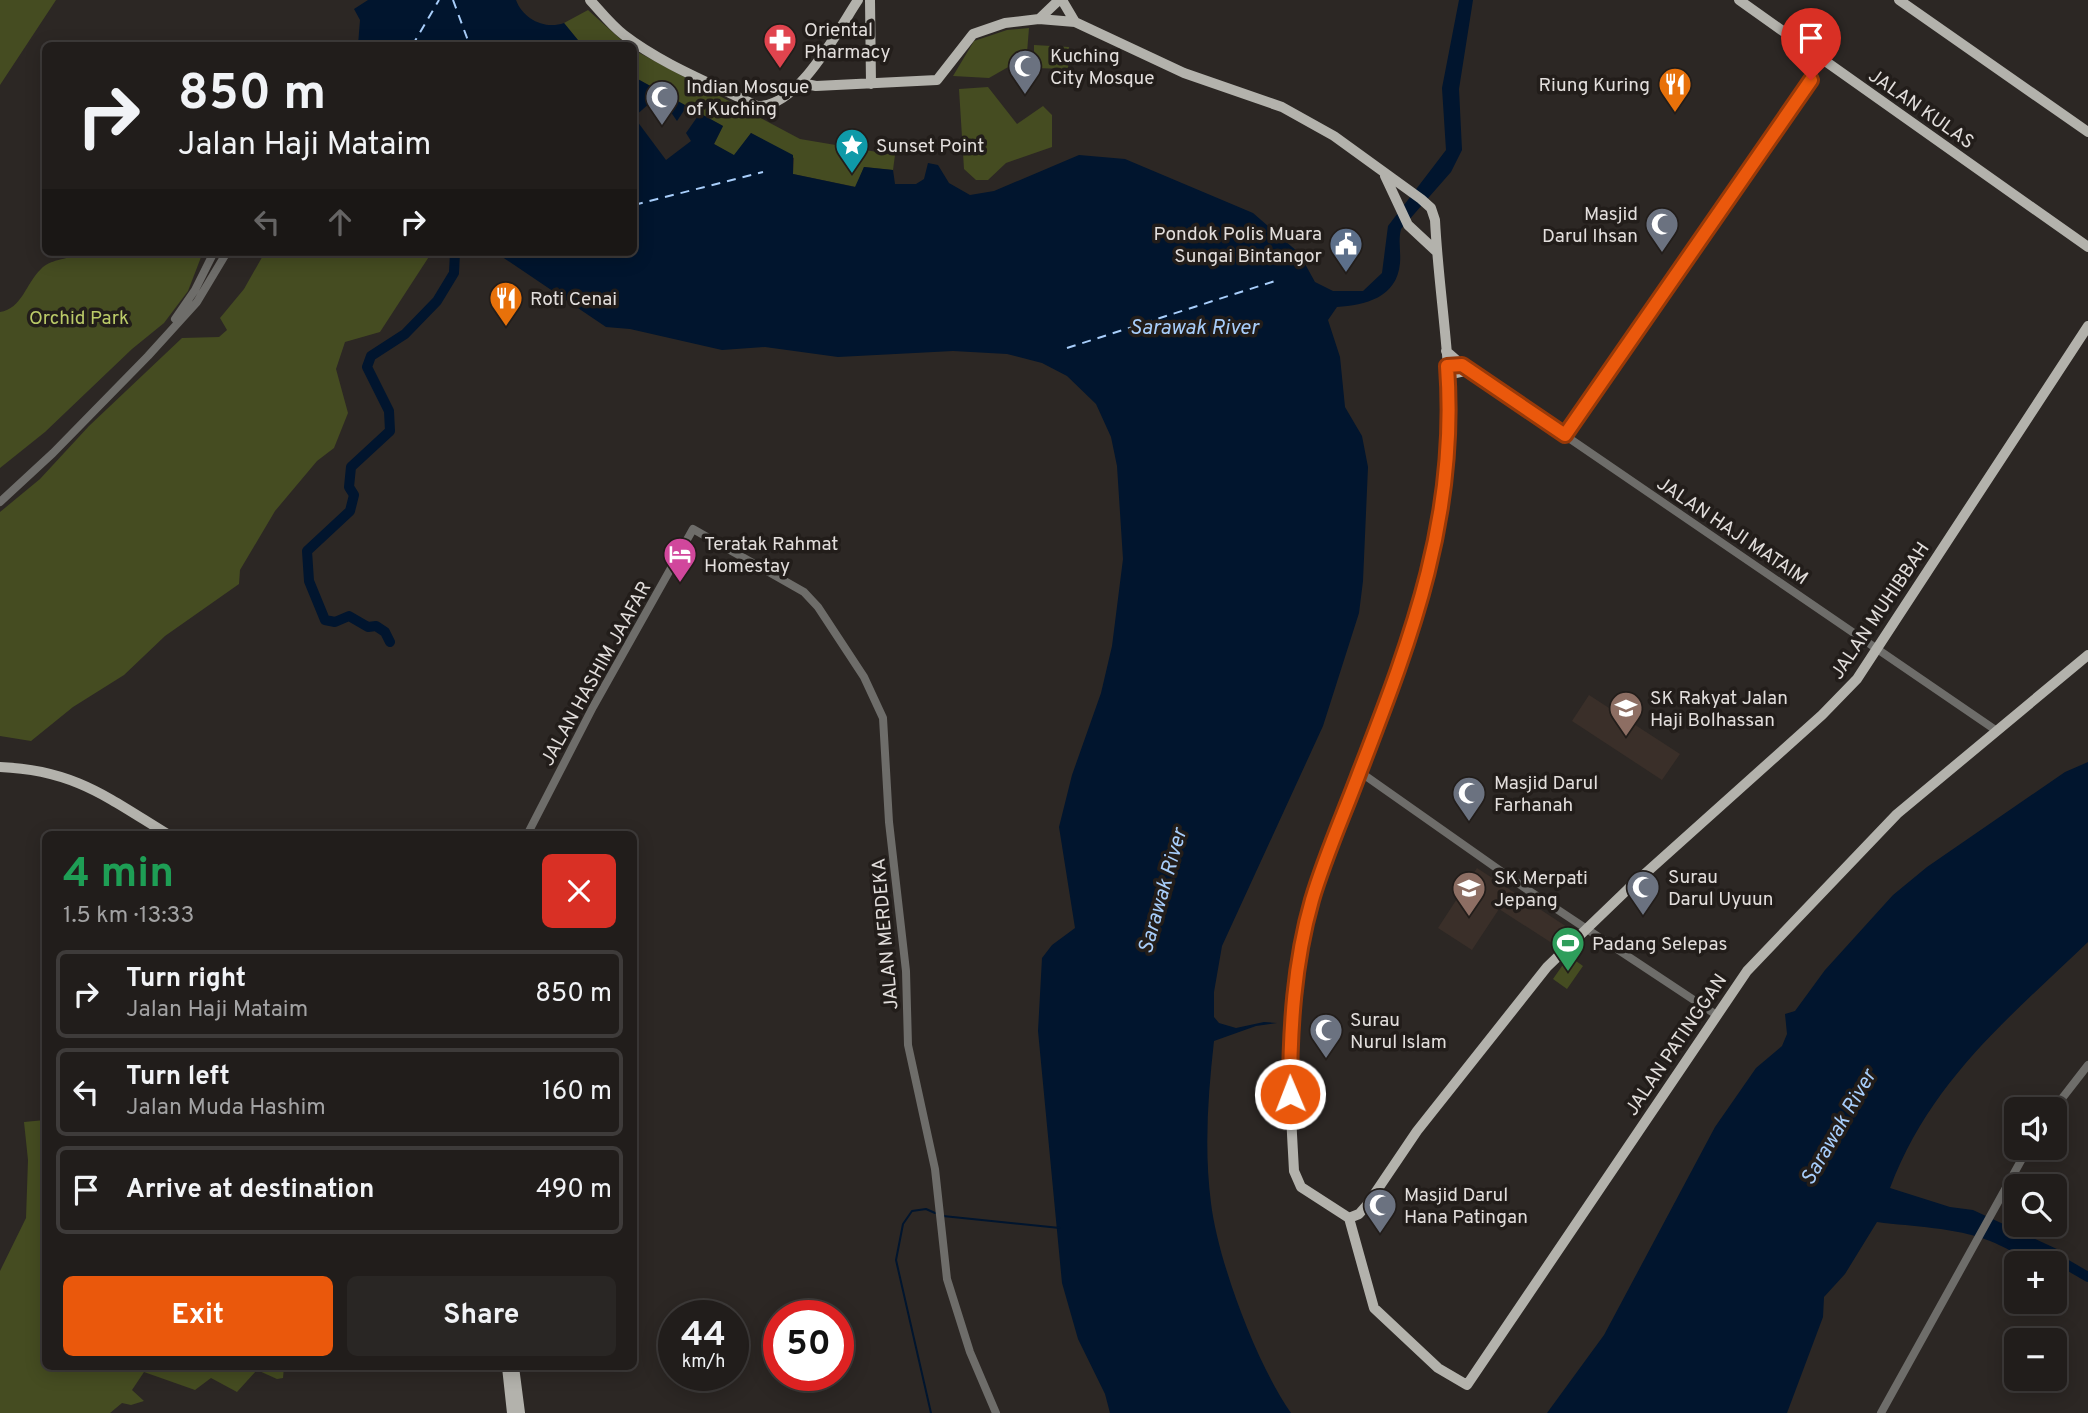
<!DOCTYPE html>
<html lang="en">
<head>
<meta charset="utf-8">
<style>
	body { margin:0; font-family:Overpass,sans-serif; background:#292624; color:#f1f3f6; height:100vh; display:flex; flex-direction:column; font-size:26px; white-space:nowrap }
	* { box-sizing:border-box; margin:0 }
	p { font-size:23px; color:#a2a2a3 }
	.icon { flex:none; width:38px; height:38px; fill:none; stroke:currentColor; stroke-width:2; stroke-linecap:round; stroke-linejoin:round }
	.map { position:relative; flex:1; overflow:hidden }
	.details { position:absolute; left:42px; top:831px; width:595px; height:539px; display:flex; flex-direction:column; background:#211d1b; border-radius:10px; box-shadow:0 4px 18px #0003,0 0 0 2px #3e3b3a }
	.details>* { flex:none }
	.top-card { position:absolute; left:42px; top:42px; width:595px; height:214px; border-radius:10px; box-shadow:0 4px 18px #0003,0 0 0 2px #3e3b3a; background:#211d1b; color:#f1f3f6; overflow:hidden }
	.buttons { position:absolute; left:2004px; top:1097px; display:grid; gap:14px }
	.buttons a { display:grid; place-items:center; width:63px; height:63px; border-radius:10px; background:#211d1b; box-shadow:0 4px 18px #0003,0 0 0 2px #3e3b3a; font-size:35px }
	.speed { position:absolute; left:658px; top:1300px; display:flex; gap:14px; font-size:35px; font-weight:700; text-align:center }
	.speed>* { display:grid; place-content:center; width:91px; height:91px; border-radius:50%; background:#211d1b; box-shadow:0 4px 18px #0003,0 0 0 2px #3e3b3a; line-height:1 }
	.speed small { font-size:18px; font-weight:400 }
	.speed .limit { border:10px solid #d22; background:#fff; color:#111 }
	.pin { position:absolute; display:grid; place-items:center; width:60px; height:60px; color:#fff; margin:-72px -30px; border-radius:50% 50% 50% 0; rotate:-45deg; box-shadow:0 0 7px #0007 }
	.pin .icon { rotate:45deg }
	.me { position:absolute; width:77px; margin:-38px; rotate:359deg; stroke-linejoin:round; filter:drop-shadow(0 0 5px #0008) }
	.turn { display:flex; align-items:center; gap:24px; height:147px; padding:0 21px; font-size:32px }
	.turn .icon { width:91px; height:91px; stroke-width:2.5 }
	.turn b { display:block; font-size:49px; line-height:60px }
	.lanes { display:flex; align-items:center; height:66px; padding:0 21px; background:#0003; justify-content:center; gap:35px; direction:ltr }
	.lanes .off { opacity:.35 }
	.round { display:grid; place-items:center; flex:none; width:74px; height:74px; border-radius:10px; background:#292624 }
	.summary { display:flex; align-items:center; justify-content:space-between; height:119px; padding:0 21px }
	h1 { font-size:42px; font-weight:700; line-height:52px; color:#1e9e55 }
	.action { display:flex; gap:14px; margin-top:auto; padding:14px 21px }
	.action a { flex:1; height:80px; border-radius:10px; background:#ea580c; color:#fff; font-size:28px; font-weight:700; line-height:80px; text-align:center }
	.action a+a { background:#292624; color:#f1f3f6 }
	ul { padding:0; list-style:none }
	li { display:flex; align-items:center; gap:21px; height:88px; margin:0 14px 10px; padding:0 7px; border:4px solid #3e3b3a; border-radius:10px }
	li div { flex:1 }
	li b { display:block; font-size:26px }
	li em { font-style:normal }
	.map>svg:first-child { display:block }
	.built { fill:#3a2f29 }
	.green { fill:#454c21 }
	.water { fill:#01152e }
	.pier { fill:#2c2724 }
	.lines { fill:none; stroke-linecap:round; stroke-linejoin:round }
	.stream { stroke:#01152e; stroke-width:2 }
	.river { stroke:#01152e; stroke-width:10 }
	.ferry { stroke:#a8cefb; stroke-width:2; stroke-dasharray:9 7; stroke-linecap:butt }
	.minor { stroke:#6e6d6a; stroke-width:8 }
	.major { stroke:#b3b2ac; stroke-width:10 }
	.route-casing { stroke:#983908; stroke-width:18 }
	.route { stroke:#ea580c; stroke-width:12 }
	.labels { text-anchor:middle; stroke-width:7; stroke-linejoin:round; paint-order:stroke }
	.poi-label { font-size:19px; fill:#e2dedc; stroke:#221d1a; text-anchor:start }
	.street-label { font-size:19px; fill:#e2dedc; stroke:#221d1a }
	.park-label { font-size:19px; fill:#bbcb68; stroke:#221d1a }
	.water-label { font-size:21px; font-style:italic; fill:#a8cefb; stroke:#221d1a }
</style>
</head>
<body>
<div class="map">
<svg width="2088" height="1413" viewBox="0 0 2088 1413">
	<rect width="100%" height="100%" fill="#2c2724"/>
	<path class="built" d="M 1589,695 L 1680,754 L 1662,780 L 1572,721 Z
		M 1477,868 L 1570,929 L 1558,947 L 1499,909 L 1472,950 L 1438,928 Z"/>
	<path class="green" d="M 0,0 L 56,0 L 0,85 Z
		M 588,10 L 627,45 L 582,45 L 564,23 Z
		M 1029,28 L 1026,65 L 1017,62 L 989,78 L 953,76 L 974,41 L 1007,30 Z
		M 1034,45 L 1069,47 L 1068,69 L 1034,68 Z
		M 634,50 L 800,139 L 895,155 L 893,170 L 864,167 L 856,187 L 793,174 L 794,158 L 751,133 L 734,156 L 714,144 L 723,126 L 634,77 Z
		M 988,87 L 1017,124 L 1043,106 L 1052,115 L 1052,147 L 1006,163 L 988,180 L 976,180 L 964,169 L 959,89 Z
		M 82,252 L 203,252 L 188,291 L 164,323 L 132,349 L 45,432 L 0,468 L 0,312 C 22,309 26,283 41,269 C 51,258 70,260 82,252 Z
		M 265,252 L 432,252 L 380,332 L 345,342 L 336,369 L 348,413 L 334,448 L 317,461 L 275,511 L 240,570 L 239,584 L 165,636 L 124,675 L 73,707 L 31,741 L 0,736 L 0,512 L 40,479 L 89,426 L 182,338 L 219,337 L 227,330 L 220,318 L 244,289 Z
		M 1569,956 L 1583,966 L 1567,989 L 1553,979 Z
		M 45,1120 L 46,1367 L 284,1367 L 283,1378 L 277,1379 L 257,1370 L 237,1392 L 211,1378 L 195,1390 L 144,1372 L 132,1390 L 144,1401 L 131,1405 L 122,1403 L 110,1413 L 0,1413 L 0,1271 L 26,1218 L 28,1160 L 24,1122 Z"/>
	<path class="water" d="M 368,0 L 516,0 C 523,19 545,30 564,23 L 582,45 L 358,45 L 360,20 L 354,9 Z
		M 1459,0 L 1473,0 L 1459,89 L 1462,150 L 1451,172 L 1401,229 C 1398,242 1401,251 1400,263 C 1397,298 1365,305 1337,307 L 1328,320 L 1340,357 L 1345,407 L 1362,436 L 1368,467 L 1363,581 L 1359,613 L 1323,726 L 1222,946 L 1214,992 L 1214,1017 L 1219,1023 L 1236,1028 L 1264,1022 L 1277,1023 L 1256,1026 L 1214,1041 C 1208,1095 1204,1149 1211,1203 C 1218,1261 1257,1365 1291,1413 L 1110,1413 L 1105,1394 L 1078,1339 L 1062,1283 L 1038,1031 L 1042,958 L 1052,945 L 1075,928 L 1059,827 L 1072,775 L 1101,693 L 1112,646 L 1123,559 L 1117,466 L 1111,437 L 1096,404 L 1067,376 L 1042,363 L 1007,354 L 953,351 L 838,357 L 765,347 L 722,350 L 630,329 L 606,327 L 495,252 L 634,252 L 634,77 L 723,126 L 714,144 L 734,155 L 751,133 L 793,155 L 793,174 L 855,187 L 864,167 L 893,170 L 895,184 L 916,184 L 924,179 L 928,163 L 938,165 L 949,183 L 970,195 L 994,191 L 1079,155 L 1125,159 L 1253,213 L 1299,253 L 1315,282 L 1333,291 L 1363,291 L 1382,273 L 1388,226 L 1446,150 L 1442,88 Z
		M 2088,762 L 2088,942 C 2008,1019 1931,1080 1890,1188 L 1950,1207 L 1973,1210 L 2059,1250 L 2056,1262 C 2035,1268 2009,1248 1990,1241 C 1954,1227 1914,1227 1877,1222 L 1845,1274 L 1824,1297 L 1823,1317 L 1787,1413 L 1547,1413 L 1604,1335 L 1715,1127 L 1756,1068 L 1782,1046 L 1787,1034 L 1785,1014 L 1795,1011 L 1825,970 L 1893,895 L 1927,867 L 2065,772 Z"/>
	<path class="pier" d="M 659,95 L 677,121 L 687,106 L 700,113 L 686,133 L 691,141 L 666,160 L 634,117 Z"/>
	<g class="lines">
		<path class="stream" d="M 943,1216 L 1060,1228
			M 931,1413 L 896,1260 L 903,1224 L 912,1211 L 926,1209 L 935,1213"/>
		<path class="river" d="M 390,642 L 385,632 L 376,626 L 368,627 L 349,616 L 335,622 L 325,620 L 309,581 L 307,551 L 350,511 L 354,495 L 349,487 L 351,467 L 390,431 L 389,411 L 367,367 L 371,356 L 405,334 L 437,301 L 454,273 L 455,252
			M 2045,1252 L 2088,1277"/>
		<path class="ferry" d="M 453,0 L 470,46
			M 412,46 L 439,0
			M 634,205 L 763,172
			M 1067,348 L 1278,280"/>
		<path class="minor" d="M 175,319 L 195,290 L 214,252
			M 1465,367 L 1997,731
			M 1565,435 L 1811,80 L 1816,67 L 1812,52
			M 0,502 L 53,453 L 148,356 L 197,302 L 227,252
			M 1360,772 L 1522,886 L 1715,1014
			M 527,835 L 593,707 L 693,529 L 804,592 L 818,607 L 864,677 L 883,718 L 889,822 L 906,971 L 908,1045 L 935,1169 L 947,1279 L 970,1352 L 996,1413
			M 2053,1110 L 2088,1065
			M 1881,1413 L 2028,1148"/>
		<path class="major" d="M 590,0 C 601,12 611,25 624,35 C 663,65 713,84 757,106 C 798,108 838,30 858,0
			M 870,0 L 871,84
			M 1062,0 L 1075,22
			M 1739,0 L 2088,247
			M 1899,0 L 2088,132
			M 1039,19 L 1075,22 L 1184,73 L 1282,107 L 1334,136 L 1421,199 L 1431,208 L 1435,220 C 1439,301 1456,383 1448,464 C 1434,611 1363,760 1312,899 C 1300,949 1291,1001 1290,1053 C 1289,1092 1292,1132 1294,1171 L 1301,1187 L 1349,1218
			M 801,83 L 816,86 L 937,80 L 973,34 L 1005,23 L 1039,19 L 1059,0
			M 1385,176 L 1408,225 L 1437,252
			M 1446,351 L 1462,365
			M 1447,375 L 1469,370
			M 0,767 C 75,770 108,798 169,835
			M 1349,1218 L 1374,1308 L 1438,1368 L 1467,1385 L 1747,971 L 1897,814 L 2088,655
			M 1349,1218 L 1359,1214 L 1367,1205 L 1417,1131 L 1547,967 L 1628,889 L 1822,715 L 1857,679 L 2088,326
			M 507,1367 L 512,1413
			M 514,1367 L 520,1413"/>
	</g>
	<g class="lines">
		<defs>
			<path id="route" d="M 1290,1094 C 1290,1029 1294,963 1312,900 C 1325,856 1344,814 1360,771 C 1413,634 1458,515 1447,366 L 1462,365 L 1565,435 L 1811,80"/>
		</defs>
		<use href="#route" class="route-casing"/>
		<use href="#route" class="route"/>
	</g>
	<defs>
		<symbol id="pharmacy-pin" viewBox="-11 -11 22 30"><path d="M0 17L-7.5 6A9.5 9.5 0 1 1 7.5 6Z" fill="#e0444e" stroke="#221d1a"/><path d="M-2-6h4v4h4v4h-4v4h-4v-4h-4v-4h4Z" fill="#fff"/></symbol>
		<symbol id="mosque-pin" viewBox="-11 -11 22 30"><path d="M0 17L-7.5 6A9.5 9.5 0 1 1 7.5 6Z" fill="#6b7280" stroke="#221d1a"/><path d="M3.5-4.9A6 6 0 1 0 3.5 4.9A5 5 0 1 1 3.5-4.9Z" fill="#fff"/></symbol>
		<symbol id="restaurant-pin" viewBox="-11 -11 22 30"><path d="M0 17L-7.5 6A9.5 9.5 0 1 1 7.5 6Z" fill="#e8710a" stroke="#221d1a"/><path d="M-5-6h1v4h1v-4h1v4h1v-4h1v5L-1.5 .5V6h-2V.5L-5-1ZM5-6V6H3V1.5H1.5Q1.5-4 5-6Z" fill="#fff"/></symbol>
		<symbol id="sight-pin" viewBox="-11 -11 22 30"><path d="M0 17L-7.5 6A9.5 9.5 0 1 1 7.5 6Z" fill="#0f9aa8" stroke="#221d1a"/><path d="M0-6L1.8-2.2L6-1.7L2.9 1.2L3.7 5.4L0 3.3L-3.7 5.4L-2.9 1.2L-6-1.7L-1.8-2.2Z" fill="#fff"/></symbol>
		<symbol id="civic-pin" viewBox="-11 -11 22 30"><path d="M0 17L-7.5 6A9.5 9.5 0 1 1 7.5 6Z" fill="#5c6f8a" stroke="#221d1a"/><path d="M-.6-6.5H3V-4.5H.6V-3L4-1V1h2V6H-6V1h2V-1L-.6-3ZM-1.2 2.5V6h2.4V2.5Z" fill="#fff"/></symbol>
		<symbol id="hotel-pin" viewBox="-11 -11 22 30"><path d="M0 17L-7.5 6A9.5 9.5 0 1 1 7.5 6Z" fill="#d1479c" stroke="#221d1a"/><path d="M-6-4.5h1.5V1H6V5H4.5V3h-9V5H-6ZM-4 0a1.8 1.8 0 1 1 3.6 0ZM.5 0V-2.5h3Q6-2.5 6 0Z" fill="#fff"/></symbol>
		<symbol id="school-pin" viewBox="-11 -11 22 30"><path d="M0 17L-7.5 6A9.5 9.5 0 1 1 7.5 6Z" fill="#8d6e63" stroke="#221d1a"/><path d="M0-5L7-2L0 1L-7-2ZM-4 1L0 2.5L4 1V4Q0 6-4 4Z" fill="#fff"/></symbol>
		<symbol id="stadium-pin" viewBox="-11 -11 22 30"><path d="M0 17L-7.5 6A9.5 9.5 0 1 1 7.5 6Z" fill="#2e9e5b" stroke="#221d1a"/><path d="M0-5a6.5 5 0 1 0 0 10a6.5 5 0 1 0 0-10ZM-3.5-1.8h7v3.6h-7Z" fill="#fff"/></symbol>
	</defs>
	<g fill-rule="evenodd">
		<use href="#pharmacy-pin" x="761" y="21" width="38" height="52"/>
		<use href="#mosque-pin" x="1006" y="47" width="38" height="52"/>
		<use href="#restaurant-pin" x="1656" y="65" width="38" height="52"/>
		<use href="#mosque-pin" x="643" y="78" width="38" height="52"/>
		<use href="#sight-pin" x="833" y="126" width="38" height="52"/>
		<use href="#mosque-pin" x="1643" y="205" width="38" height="52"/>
		<use href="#civic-pin" x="1327" y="225" width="38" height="52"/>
		<use href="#restaurant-pin" x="487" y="279" width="38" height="52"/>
		<use href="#hotel-pin" x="661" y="535" width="38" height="52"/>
		<use href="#school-pin" x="1607" y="689" width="38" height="52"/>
		<use href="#mosque-pin" x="1450" y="774" width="38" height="52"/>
		<use href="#mosque-pin" x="1624" y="868" width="38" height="52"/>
		<use href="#school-pin" x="1450" y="869" width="38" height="52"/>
		<use href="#stadium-pin" x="1549" y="924" width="38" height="52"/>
		<use href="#mosque-pin" x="1307" y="1011" width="38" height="52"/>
		<use href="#mosque-pin" x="1361" y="1186" width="38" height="52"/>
	</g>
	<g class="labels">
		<g class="poi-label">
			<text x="804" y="36">Oriental<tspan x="804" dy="22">Pharmacy</tspan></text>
			<text x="1050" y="62">Kuching<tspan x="1050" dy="22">City Mosque</tspan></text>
			<text x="1650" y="91" text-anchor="end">Riung Kuring</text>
			<text x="686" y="93">Indian Mosque<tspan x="686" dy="22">of Kuching</tspan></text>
			<text x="876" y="152">Sunset Point</text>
			<text x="1638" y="220" text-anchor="end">Masjid<tspan x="1638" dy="22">Darul Ihsan</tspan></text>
			<text x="1322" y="240" text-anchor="end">Pondok Polis Muara<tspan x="1322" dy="22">Sungai Bintangor</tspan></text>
			<text x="530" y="305">Roti Cenai</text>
			<text x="704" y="550">Teratak Rahmat<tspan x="704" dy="22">Homestay</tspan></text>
			<text x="1650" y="704">SK Rakyat Jalan<tspan x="1650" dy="22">Haji Bolhassan</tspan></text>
			<text x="1494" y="789">Masjid Darul<tspan x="1494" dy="22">Farhanah</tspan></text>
			<text x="1668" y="883">Surau<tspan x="1668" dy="22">Darul Uyuun</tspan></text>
			<text x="1494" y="884">SK Merpati<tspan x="1494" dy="22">Jepang</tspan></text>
			<text x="1592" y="950">Padang Selepas</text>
			<text x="1350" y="1026">Surau<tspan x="1350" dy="22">Nurul Islam</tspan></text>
			<text x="1404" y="1201">Masjid Darul<tspan x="1404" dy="22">Hana Patingan</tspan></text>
		</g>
		<g class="street-label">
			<text transform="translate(1922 108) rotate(35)" y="7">JALAN KULAS</text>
			<text transform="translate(1733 530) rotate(34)" y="7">JALAN HAJI MATAIM</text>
			<text transform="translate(1879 610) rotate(-56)" y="7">JALAN MUHIBBAH</text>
			<text transform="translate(595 673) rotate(-61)" y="7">JALAN HASHIM JAAFAR</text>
			<text transform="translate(884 934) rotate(-95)" y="7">JALAN MERDEKA</text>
			<text transform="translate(1675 1044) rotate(-56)" y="7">JALAN PATINGGAN</text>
		</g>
		<g class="park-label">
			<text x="79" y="324">Orchid Park</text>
		</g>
		<g class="water-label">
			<text x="1194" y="334">Sarawak River</text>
			<text transform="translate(1162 891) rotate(-74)" y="7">Sarawak River</text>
			<text transform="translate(1838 1127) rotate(-60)" y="7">Sarawak River</text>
		</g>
	</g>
</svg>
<div class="buttons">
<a><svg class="icon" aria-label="sound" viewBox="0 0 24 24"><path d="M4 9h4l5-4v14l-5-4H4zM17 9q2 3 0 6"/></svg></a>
<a><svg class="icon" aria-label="search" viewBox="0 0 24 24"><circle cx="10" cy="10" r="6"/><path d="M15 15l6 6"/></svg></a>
<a>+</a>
<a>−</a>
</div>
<div class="speed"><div>44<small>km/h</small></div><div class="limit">50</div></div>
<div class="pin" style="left:1811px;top:80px;background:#d93025"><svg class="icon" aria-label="arrive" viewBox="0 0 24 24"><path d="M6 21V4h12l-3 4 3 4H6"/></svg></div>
<svg class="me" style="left:1290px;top:1094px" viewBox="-20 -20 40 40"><circle r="17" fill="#ea580c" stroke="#fff" stroke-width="3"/><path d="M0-11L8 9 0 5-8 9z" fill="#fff"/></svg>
<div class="top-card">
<div class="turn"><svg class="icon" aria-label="right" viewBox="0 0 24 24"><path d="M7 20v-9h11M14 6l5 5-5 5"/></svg><div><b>850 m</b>Jalan Haji Mataim</div></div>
<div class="lanes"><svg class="icon off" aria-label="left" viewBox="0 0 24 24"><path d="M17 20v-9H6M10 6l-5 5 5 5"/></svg><svg class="icon off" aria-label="ahead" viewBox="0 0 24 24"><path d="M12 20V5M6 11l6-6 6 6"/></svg><svg class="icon" aria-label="right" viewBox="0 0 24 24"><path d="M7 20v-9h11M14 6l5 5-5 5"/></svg></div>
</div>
<section class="details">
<div class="summary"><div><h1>4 min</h1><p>1.5 km · 13:33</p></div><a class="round" style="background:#d93025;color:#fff"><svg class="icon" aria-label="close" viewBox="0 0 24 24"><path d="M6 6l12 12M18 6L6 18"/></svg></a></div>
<ul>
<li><svg class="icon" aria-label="right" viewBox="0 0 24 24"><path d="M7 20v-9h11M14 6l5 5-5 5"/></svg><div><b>Turn right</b><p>Jalan Haji Mataim</p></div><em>850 m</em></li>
<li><svg class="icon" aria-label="left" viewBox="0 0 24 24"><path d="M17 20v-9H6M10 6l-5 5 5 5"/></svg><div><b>Turn left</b><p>Jalan Muda Hashim</p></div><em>160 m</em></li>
<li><svg class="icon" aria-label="arrive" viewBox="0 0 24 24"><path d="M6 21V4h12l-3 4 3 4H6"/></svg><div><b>Arrive at destination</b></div><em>490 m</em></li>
</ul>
<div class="action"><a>Exit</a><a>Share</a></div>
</section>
</div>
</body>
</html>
